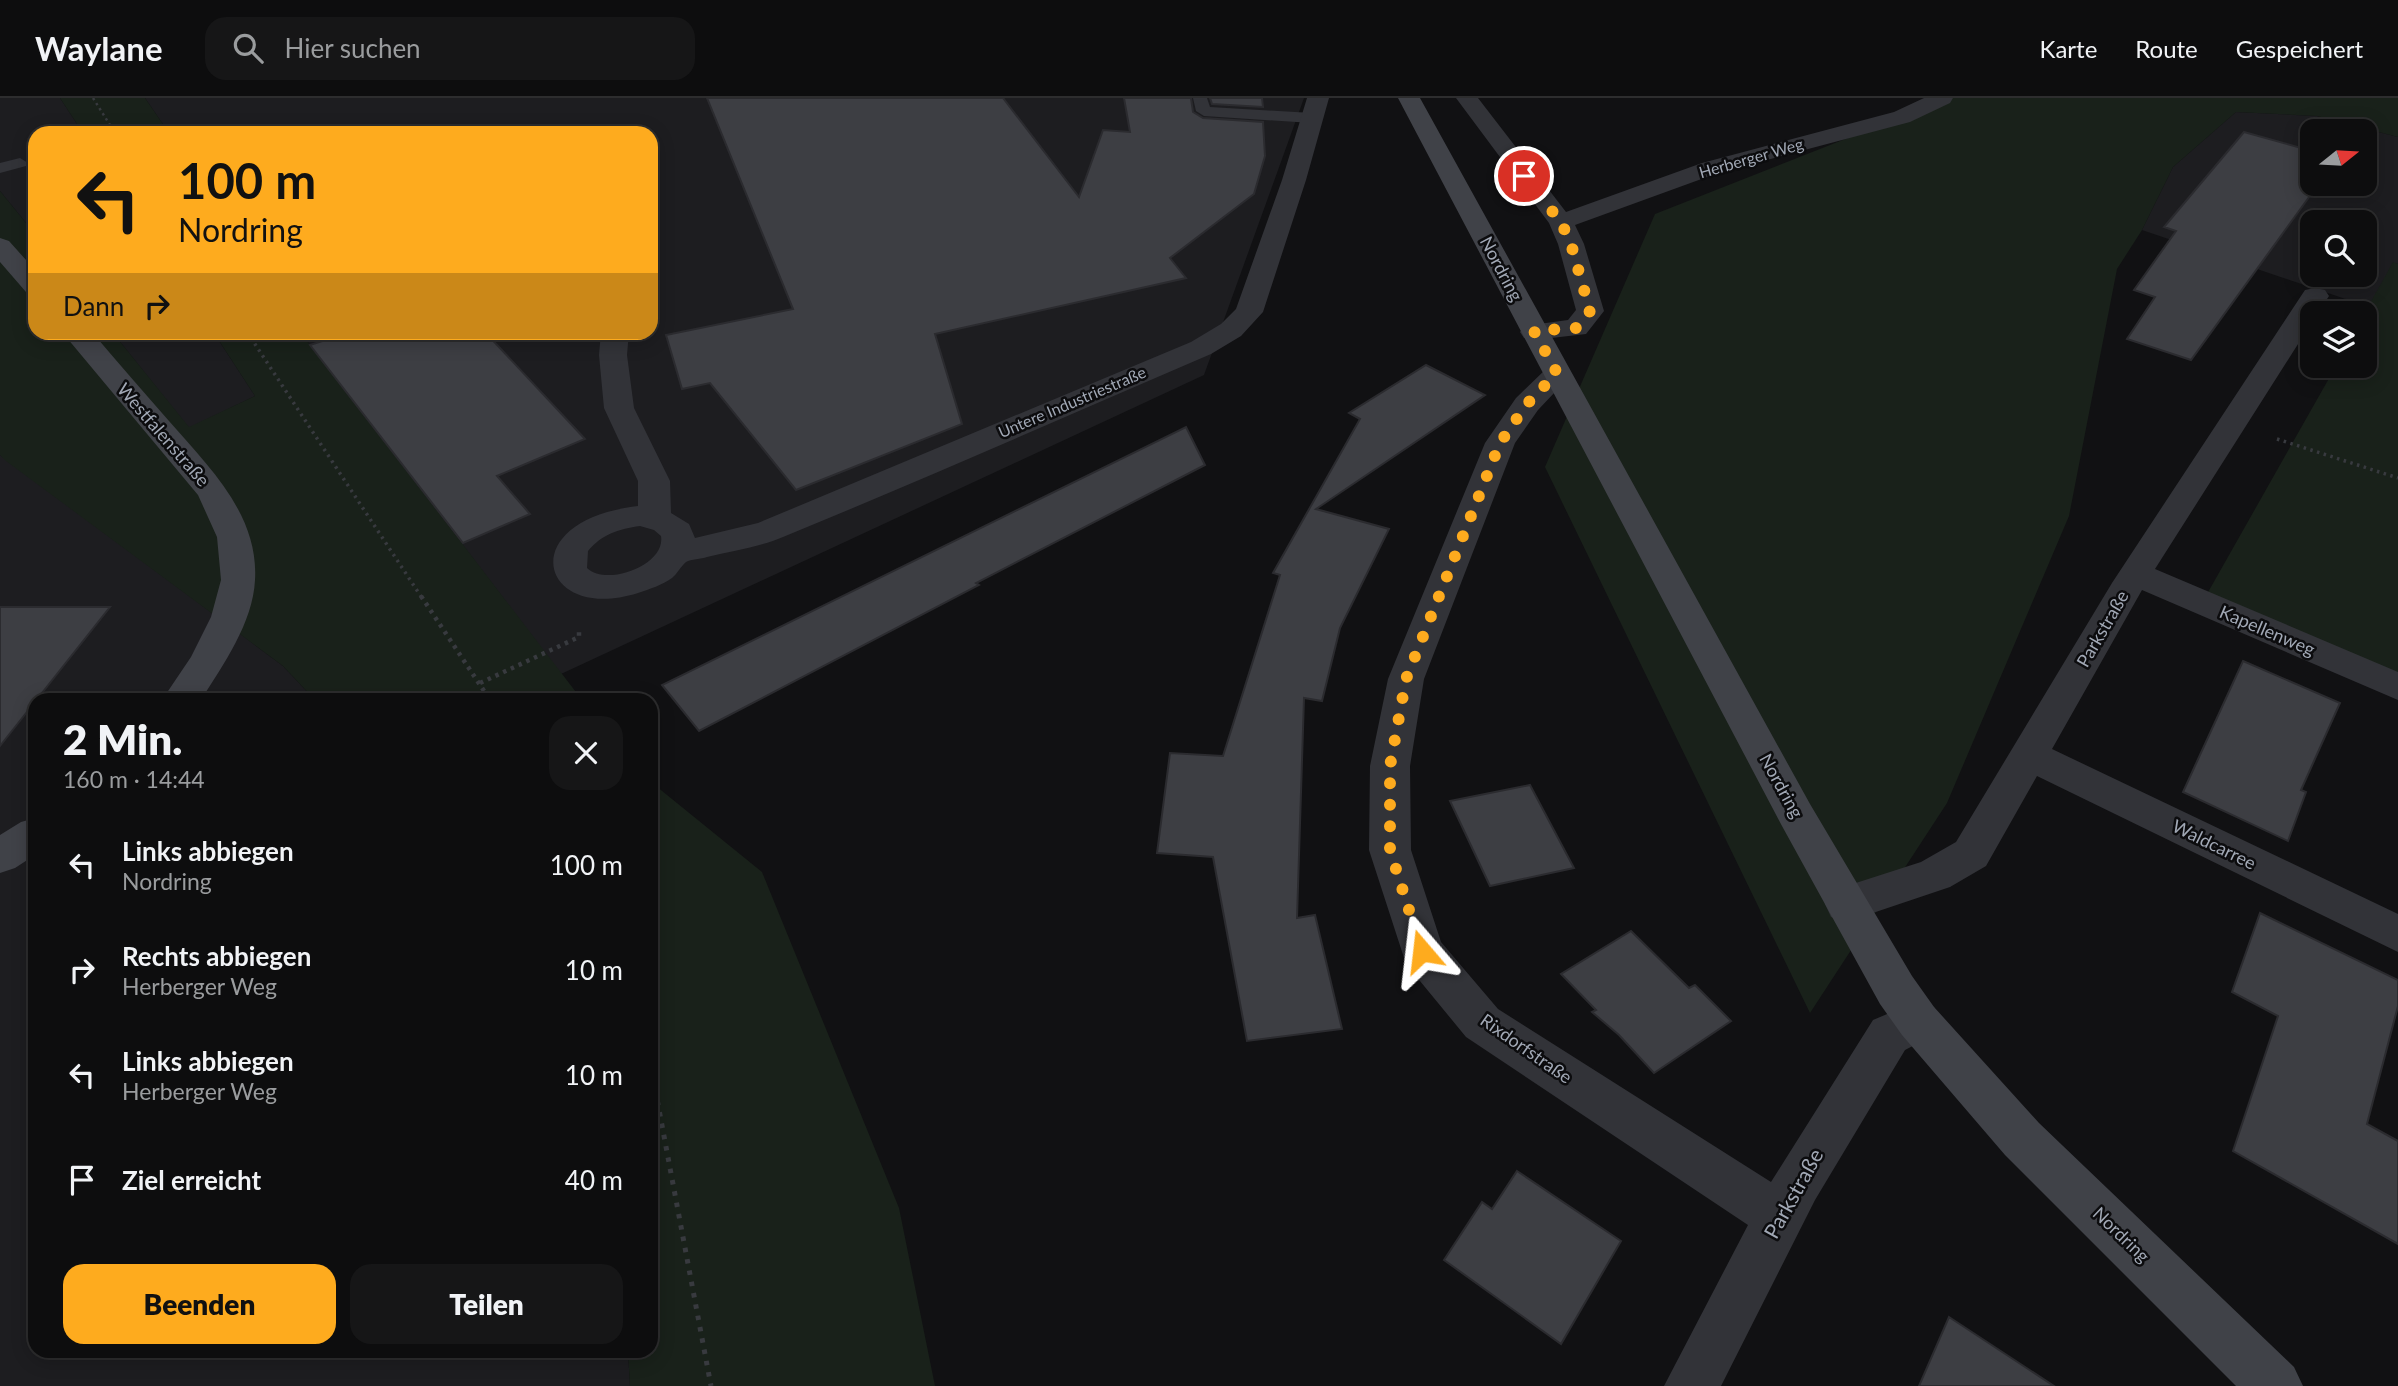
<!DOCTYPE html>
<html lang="de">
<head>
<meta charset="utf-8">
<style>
	body { margin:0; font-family:Lato,sans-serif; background:#161617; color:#f1f3f6; height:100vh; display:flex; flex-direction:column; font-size:26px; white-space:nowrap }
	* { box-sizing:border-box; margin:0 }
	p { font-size:23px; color:#9a9c9e }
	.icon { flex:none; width:38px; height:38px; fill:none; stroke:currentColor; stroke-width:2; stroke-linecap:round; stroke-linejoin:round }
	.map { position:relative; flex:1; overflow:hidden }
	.side { position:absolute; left:28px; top:595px; width:630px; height:665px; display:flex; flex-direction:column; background:#0d0d0e; border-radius:21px; box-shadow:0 4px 18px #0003,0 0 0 2px #2d2d2e }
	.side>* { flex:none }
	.top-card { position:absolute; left:28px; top:28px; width:630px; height:214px; border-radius:21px; box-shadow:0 4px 18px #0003,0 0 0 2px #2d2d2e; background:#feab1e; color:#111; overflow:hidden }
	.needle { width:46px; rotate:72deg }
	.buttons { position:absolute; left:2300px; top:21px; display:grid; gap:14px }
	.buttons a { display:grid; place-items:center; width:77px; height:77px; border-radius:14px; background:#0d0d0e; box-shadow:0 4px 18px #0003,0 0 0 2px #2d2d2e; font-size:35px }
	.pin { position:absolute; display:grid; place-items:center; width:60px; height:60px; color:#fff; margin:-30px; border:4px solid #fff; border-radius:50%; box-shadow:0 2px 7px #0007 }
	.me { position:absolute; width:77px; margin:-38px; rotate:343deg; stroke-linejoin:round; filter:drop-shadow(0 0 5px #0008) }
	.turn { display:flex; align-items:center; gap:24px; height:147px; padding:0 35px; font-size:32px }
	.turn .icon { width:91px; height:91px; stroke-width:2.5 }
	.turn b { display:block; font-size:49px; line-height:60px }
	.then { display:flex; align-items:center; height:66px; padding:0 35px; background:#0003; gap:14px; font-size:26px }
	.round { display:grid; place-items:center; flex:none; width:74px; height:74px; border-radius:21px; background:#161617 }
	.head { display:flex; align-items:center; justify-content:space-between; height:119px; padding:0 35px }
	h1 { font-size:42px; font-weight:800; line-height:52px }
	.action { display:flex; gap:14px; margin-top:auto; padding:14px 35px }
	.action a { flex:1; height:80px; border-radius:21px; background:#feab1e; color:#111; font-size:28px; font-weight:800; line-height:80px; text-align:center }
	.action a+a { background:#161617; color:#f1f3f6 }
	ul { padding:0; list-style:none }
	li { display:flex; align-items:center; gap:21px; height:105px; padding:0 35px }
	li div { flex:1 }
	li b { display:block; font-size:26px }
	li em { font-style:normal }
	header { display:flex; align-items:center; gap:42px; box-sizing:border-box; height:98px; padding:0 35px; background:#0d0d0e; border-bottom:2px solid #2d2d2e }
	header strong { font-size:33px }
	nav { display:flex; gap:38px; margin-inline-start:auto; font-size:24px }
	.search { width:490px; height:63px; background:#161617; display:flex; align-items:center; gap:18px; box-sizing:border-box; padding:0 24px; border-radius:21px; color:#9a9c9e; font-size:26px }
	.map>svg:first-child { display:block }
	.built { fill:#1d1d20; fill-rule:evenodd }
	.green { fill:#19211a }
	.building { fill:#3d3e43; stroke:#2b2b2f; stroke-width:2 }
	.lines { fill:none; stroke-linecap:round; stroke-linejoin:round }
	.path-far3 { stroke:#383a3f; stroke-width:2.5; stroke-dasharray:2.5 3.5; stroke-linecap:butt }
	.path-far2 { stroke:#383a3f; stroke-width:3.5; stroke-dasharray:2.5 4.5; stroke-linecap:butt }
	.path-far1 { stroke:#383a3f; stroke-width:4.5; stroke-dasharray:3.5 5; stroke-linecap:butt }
	.path { stroke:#383a3f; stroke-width:5; stroke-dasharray:4.5 7; stroke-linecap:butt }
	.lane { fill:#323338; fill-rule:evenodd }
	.street { fill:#323338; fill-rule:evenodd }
	.secondary { fill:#404248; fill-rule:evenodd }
	.route { stroke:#feab1e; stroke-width:12; stroke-dasharray:0 21.6 }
	.labels { text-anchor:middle; stroke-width:5; stroke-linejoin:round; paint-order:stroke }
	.far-street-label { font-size:16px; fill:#a1a8b5; stroke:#0c0c0e }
	.street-label { font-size:18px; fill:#a1a8b5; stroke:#0c0c0e }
	.near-street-label { font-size:21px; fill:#a1a8b5; stroke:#0c0c0e }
</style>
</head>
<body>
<header>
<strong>Waylane</strong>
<div class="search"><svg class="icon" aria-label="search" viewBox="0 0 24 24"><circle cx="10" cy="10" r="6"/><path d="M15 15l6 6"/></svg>Hier suchen</div>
<nav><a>Karte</a><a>Route</a><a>Gespeichert</a></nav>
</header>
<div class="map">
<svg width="2398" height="1288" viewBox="0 0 2398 1288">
	<rect width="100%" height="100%" fill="#111113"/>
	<path class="built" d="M 0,0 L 60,0 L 83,35 L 35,35 L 35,136 L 0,93 Z
		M 145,0 L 1304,0 L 1204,277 L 561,576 L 301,235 L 651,234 L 651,35 L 169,35 Z
		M 2236,14 L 2317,18 L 2398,39 L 2398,166 L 2393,165 L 2369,209 L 2142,132 L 2173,69 ZM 2312,33 L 2364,33 L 2364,86 L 2312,86 ZM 2312,124 L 2364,124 L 2364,177 L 2312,177 Z
		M 113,235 L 214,235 L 255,298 L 189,330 Z
		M 0,357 L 283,568 L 315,602 L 35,602 L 35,1253 L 628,1253 L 630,1288 L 0,1288 Z"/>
	<path class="green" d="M 60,0 L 145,0 L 169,35 L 83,35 Z
		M 1935,0 L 2398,0 L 2398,39 L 2317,18 L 2236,14 L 2173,69 L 2142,132 L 2117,171 L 2069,418 L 1947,705 L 1810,915 L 1545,369 L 1655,116 L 1886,25 Z
		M 0,93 L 35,136 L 35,234 L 113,235 L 189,329 L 255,298 L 214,235 L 301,235 L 582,602 L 315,602 L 283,568 L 6,363 L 0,357 Z
		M 2393,164 L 2398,166 L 2398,576 L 2207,496 L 2336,268 L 2364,268 L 2364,216 Z
		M 651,684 L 762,774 L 899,1110 L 935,1288 L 630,1288 L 628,1253 L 651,1253 Z"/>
	<path class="building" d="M 707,0 L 1003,0 L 1079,99 L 1103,32 L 1130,34 L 1124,0 L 1191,0 L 1193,14 L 1203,20 L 1263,24 L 1265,58 L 1254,96 L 1170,160 L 1186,180 L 935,236 L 962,326 L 796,392 L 710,285 L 682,291 L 666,237 L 793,211 Z
		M 1210,0 L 1262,0 L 1263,9 L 1212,6 Z
		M 2244,34 L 2312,53 L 2312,95 L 2191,262 L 2127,241 L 2155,199 L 2134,192 L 2176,133 L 2164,129 Z
		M 350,234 L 485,234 L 585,341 L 497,378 L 530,416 L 463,445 L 310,247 Z
		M 1426,267 L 1485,297 L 1316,411 L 1389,431 L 1340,530 L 1322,603 L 1304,600 L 1297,820 L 1315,817 L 1342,931 L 1247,943 L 1213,759 L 1157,755 L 1170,655 L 1223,658 L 1280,477 L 1273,475 L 1360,321 L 1349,315 Z
		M 1186,329 L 1205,367 L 976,485 L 979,487 L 699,633 L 662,587 Z
		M 0,509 L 110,509 L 0,648 Z
		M 2243,563 L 2340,605 L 2301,692 L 2306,694 L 2288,743 L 2183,694 Z
		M 1530,687 L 1574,770 L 1490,788 L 1450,703 Z
		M 2260,815 L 2398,882 L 2398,908 L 2367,1026 L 2398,1043 L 2398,1146 L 2233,1053 L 2278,918 L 2232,894 Z
		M 1631,833 L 1689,890 L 1695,887 L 1731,923 L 1654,975 L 1619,937 L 1592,914 L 1596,912 L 1561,876 Z
		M 1517,1073 L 1621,1143 L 1561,1246 L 1444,1162 L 1482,1104 L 1492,1111 Z
		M 1949,1219 L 2054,1288 L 1919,1288 Z"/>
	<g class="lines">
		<path class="path-far3" d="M 93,0 L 115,35"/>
		<path class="path-far2" d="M 247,234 L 422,500
			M 2277,341 L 2398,380"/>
		<path class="path-far1" d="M 421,498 L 490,602
			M 480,585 L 579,539 L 579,531"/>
		<path class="path" d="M 651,969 L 711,1288"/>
		<path class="lane" d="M 1193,0 L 1207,0 L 1210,9 L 1312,15 L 1320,20 L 1312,25 L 1204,18 L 1196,13 Z
			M 20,60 L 28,65 L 26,68 L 0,75 L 0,65 Z"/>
		<path class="street" d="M 1307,0 L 1329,0 L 1306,82 L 1263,214 L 1241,238 L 1211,256 C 1069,317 927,380 783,439 C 760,449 732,453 707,459 C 701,461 691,461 686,464 C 681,468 677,476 672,480 C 662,487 650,491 638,495 C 540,526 511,423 638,408 L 638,383 L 604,310 L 599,257 L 601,234 L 629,234 L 627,257 L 634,310 L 670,383 L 671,415 L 689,426 L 695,440 L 758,425 L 1191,244 L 1221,226 L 1236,211 L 1282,82 ZM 640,428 L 654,432 L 661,438 C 666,467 607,489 587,470 L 588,453 C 602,436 619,431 640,428 Z
			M 1456,0 L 1478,0 L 1566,114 L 1702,65 L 1894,14 L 1924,0 L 1953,0 L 1950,5 L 1910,24 L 1718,75 L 1575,127 L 1584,146 L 1604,213 L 1586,236 L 1534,242 L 1524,240 L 1520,234 L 1524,228 L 1568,222 L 1576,212 L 1558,146 L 1549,125 Z
			M 2315,190 L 2325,192 L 2329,198 L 2318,215 L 2312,215 L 2312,224 L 2155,471 L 2398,574 L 2398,602 L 2142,492 L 2052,651 L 2398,816 L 2398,854 L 2037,678 L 1986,768 L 1950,789 L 1846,824 L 1831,819 L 1825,806 L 1831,793 L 1921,764 L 1956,744 L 2112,485 L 2301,198 L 2305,192 Z
			M 1557,267 L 1567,270 L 1572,276 L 1538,312 L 1515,345 L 1424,581 L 1410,668 L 1411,752 L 1441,844 L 1498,911 L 1771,1084 L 1873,922 L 1918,903 L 1934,909 L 1941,923 L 1934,937 L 1905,952 L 1815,1102 L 1721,1288 L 1664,1288 L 1748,1127 L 1466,939 L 1406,866 L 1369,752 L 1370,668 L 1388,581 L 1485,345 L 1516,300 L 1547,270 Z"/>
		<path class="secondary" d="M 1398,0 L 1420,0 L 1810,706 L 1912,878 L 1934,909 L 2039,1025 L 2294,1269 L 2303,1288 L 2236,1288 L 2005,1057 L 1902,937 L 1880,906 L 1782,728 Z
			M 0,140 L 9,143 L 35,172 L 35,196 L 26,194 L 0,164 Z
			M 62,234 L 92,234 C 117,264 143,293 169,323 C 208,368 259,416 255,482 C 253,525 223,567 201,602 L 162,602 L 191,559 L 211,519 L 221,482 L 217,439 L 198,397 Z
			M 35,720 L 35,757 L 15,770 L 0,775 L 0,737 L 21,724 Z"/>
	</g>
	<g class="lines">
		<path class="route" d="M 1422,853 L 1390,752 L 1390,668 L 1406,581 L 1500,345 L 1527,306 L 1557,275 L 1534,233 L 1576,230 L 1590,213 L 1571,146 L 1561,124 L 1524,78"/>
	</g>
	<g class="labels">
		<g class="far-street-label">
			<text transform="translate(1751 60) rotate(-16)" y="6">Herberger Weg</text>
			<text transform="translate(1072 304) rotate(-23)" y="6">Untere Industriestraße</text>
		</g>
		<g class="street-label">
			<text transform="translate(1501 171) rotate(62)" y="6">Nordring</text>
			<text transform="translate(163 337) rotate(49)" y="6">Westfalenstraße</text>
			<text transform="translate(2103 531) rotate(-60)" y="6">Parkstraße</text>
			<text transform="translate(2267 533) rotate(23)" y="6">Kapellenweg</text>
			<text transform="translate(1781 688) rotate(61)" y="6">Nordring</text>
			<text transform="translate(2214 747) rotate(26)" y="6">Waldcarree</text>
			<text transform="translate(1526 951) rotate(35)" y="6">Rixdorfstraße</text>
			<text transform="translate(2121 1137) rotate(44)" y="6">Nordring</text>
		</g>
		<g class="near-street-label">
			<text transform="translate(1794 1096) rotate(-61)" y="7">Parkstraße</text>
		</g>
	</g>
</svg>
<div class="buttons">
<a><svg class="needle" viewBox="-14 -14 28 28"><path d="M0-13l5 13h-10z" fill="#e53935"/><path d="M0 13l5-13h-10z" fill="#9a9c9e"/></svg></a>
<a><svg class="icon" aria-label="search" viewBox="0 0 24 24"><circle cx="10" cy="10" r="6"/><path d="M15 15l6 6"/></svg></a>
<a><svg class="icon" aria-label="layers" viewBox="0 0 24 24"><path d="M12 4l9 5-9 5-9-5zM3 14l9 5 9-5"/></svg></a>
</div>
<div class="pin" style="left:1524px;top:78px;background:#d93025"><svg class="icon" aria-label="arrive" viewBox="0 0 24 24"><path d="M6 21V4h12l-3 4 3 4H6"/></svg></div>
<svg class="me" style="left:1422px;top:853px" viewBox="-20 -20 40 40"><path d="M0-17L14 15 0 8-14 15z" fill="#feab1e" stroke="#fff" stroke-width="4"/></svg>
<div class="top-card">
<div class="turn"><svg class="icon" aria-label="left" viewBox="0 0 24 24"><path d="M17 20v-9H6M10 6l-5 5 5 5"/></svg><div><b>100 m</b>Nordring</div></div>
<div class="then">Dann<svg class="icon" aria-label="right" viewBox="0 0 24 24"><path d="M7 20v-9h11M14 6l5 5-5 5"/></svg></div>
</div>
<section class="side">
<div class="head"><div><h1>2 Min.</h1><p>160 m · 14:44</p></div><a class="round"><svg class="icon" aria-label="close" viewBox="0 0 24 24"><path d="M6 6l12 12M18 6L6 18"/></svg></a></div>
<ul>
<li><svg class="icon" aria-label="left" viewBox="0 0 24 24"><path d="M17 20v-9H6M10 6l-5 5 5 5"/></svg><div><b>Links abbiegen</b><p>Nordring</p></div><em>100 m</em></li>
<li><svg class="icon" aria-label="right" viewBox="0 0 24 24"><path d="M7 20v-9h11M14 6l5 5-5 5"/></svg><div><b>Rechts abbiegen</b><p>Herberger Weg</p></div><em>10 m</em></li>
<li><svg class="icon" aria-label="left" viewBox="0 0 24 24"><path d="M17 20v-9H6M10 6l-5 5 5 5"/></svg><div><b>Links abbiegen</b><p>Herberger Weg</p></div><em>10 m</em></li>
<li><svg class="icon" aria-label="arrive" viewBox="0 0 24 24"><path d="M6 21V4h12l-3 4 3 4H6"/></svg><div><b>Ziel erreicht</b></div><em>40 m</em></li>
</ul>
<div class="action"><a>Beenden</a><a>Teilen</a></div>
</section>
</div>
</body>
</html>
